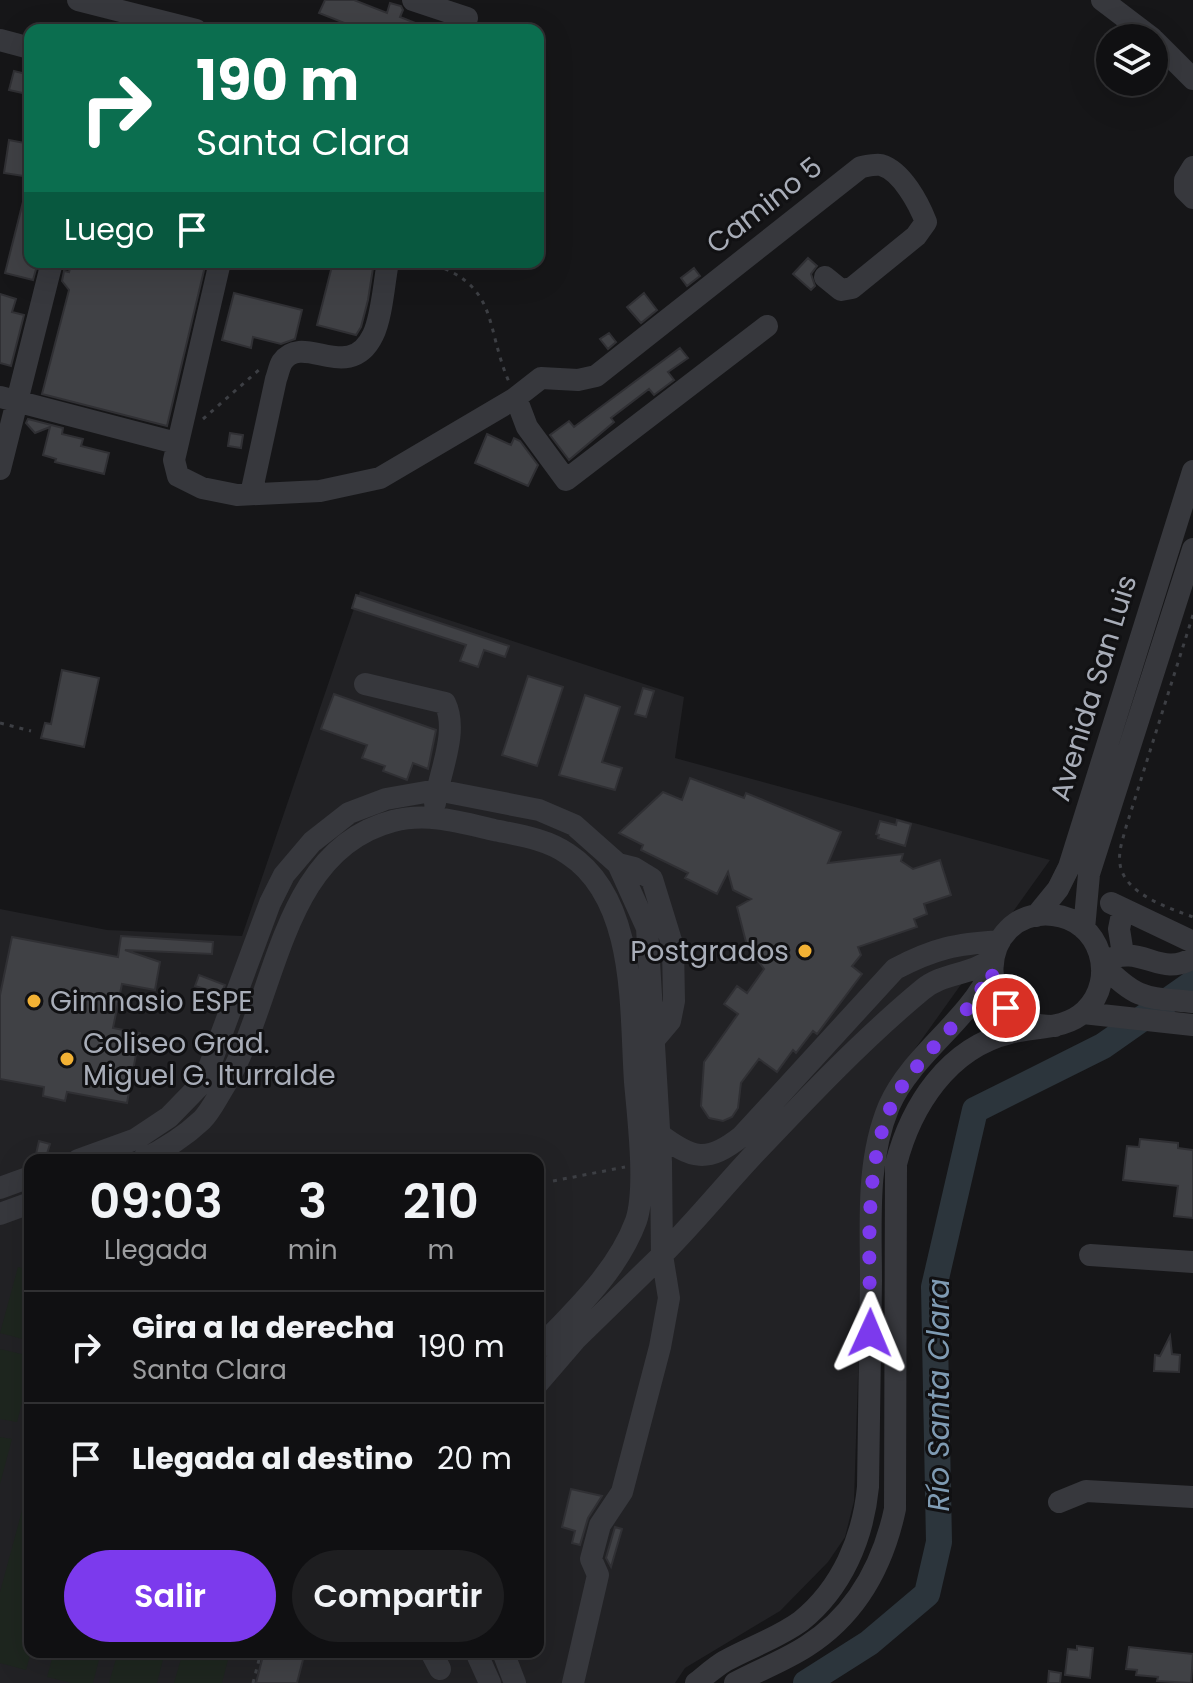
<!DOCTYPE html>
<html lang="es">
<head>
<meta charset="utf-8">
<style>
	body { margin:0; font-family:Poppins,sans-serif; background:#1e1e20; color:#f1f3f6; height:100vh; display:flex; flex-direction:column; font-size:30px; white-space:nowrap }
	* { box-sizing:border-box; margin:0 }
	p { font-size:26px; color:#9c9d9f }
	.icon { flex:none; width:44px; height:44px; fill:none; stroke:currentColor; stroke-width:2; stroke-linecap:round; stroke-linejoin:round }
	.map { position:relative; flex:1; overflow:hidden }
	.side { position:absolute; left:24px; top:1154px; width:520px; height:504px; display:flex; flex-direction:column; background:#101012; border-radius:16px; box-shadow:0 8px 32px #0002,0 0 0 2px #303032 }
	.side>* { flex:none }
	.guide { position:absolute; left:24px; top:24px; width:520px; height:244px; border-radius:16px; box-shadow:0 8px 32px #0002,0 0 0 2px #303032; background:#0b6e4f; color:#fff; overflow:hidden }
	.buttons { position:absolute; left:1096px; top:24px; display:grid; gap:16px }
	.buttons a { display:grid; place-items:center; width:72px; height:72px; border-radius:50%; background:#101012; box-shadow:0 8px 32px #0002,0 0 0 2px #303032; font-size:40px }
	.pin { position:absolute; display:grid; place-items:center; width:68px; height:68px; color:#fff; margin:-34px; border:4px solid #fff; border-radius:50%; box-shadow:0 2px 8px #0007 }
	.me { position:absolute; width:88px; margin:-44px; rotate:1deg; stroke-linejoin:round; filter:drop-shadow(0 0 6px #0008) }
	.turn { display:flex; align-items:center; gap:28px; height:168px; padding:0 40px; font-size:36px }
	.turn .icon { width:104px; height:104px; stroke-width:2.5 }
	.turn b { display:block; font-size:56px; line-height:68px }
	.then { display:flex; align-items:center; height:76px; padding:0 40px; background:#0003; gap:16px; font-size:30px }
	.eta { display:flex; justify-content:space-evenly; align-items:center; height:136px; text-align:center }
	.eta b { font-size:48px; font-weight:600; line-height:56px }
	.cta { display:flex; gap:16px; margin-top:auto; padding:16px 40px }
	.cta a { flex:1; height:92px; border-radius:48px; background:#7c3aed; color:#fff; font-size:32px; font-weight:600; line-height:92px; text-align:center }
	.cta a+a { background:#1e1e20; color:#f1f3f6 }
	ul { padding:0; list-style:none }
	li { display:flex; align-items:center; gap:24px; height:112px; padding:0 40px; border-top:2px solid #303032 }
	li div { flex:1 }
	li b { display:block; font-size:30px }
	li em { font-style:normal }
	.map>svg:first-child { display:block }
	.built { fill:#222225; fill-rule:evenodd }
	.green { fill:#1e261f }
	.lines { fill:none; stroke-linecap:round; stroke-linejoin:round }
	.river { stroke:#2c353c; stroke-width:26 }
	.building { fill:#404145; stroke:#303034; stroke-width:2 }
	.path { stroke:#3d3f44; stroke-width:3; stroke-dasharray:4 6; stroke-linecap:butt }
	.minor { stroke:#37383d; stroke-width:22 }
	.route { stroke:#7c3aed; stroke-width:14; stroke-dasharray:0 25.2 }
	.poi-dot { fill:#f2b134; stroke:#111113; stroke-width:3 }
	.labels { text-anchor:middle; stroke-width:6; stroke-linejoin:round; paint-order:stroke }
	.street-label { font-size:28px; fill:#a8adb8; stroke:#111113 }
	.poi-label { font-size:28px; fill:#a8adb8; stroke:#111113; text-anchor:start }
	.water-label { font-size:30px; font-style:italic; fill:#7f9bb3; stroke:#111113 }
</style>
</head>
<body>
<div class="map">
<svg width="1193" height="1683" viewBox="0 0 1193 1683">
	<rect width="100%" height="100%" fill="#161618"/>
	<path class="built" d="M 360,591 L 684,697 L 675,758 L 1050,860 L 897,1074 L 865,1157 L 854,1501 L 845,1537 L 828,1562 L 780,1611 L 685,1668 L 675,1683 L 0,1683 L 0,909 L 107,930 L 242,936 ZM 30,1160 L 538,1160 L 538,1652 L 30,1652 Z"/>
	<path class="green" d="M 18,1267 L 30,1270 L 30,1341 L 0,1333 Z
		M 0,1349 L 30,1356 L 30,1373 L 17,1422 L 0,1419 Z
		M 0,1437 L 12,1439 L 0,1484 Z
		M 23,1507 L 30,1509 L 31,1652 L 26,1670 L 0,1663 L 0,1592 Z
		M 54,1652 L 101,1652 L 93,1683 L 72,1683 L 47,1677 Z
		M 118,1652 L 165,1652 L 157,1683 L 109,1683 Z
		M 183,1652 L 230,1652 L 222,1683 L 174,1683 Z"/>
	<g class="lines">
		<path class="river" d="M 806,1683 L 869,1643 L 927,1594 L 939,1542 L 934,1287 L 975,1110 L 1103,1046 L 1193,983"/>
	</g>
	<path class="building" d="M 325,0 L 354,0 L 387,13 L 390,3 L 401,6 L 403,10 L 400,17 L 433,30 L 362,30 L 319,13 Z
		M 14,71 L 30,75 L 27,94 L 9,90 Z
		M 9,140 L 30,144 L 30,177 L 4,173 Z
		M 26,190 L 30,191 L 30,262 L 38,262 L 33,280 L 5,273 Z
		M 808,258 L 817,266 L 811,274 L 815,286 L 811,290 L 793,274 Z
		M 72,262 L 206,262 L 167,426 L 42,394 L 69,290 L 62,281 L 64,271 L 69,272 Z
		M 333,262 L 374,262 L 368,300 L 361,327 L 356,335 L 317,325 Z
		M 694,268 L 700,276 L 687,286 L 681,278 Z
		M 234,293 L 302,310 L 295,339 L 281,344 L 253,337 L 251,348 L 222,340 Z
		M 644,293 L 657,310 L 641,323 L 627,307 Z
		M 0,294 L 16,299 L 12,312 L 24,315 L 11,366 L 0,363 Z
		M 609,333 L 616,342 L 608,349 L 600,339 Z
		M 680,348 L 688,358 L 668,372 L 674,380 L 654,395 L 649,389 L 611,418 L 614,422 L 569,460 L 550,435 L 569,421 L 574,427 Z
		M 28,419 L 63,428 L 62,434 L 83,439 L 81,446 L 109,453 L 104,474 L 55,462 L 56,459 L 43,455 L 50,427 L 35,433 L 26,423 Z
		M 230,433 L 243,435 L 241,448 L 228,446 Z
		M 487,434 L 511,445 L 514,438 L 520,441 L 538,465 L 528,486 L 475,463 Z
		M 356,595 L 509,646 L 505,657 L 484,650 L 478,667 L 460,661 L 466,645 L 352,608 Z
		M 62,670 L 99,678 L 84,747 L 41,738 L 45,723 L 51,724 Z
		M 528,676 L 563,687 L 537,766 L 502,755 Z
		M 643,688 L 654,691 L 646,717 L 635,714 Z
		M 334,694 L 436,730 L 428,769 L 413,763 L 407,780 L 383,771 L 385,766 L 362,758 L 367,745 L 321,729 Z
		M 585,695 L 620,707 L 602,762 L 622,768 L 615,790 L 559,775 Z
		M 690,778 L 744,798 L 746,793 L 841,832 L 828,863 L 903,854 L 901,861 L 913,869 L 940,860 L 951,895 L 924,904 L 927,914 L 914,919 L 917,927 L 858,947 L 861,955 L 852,966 L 862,974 L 817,1034 L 813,1031 L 796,1053 L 793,1050 L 777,1072 L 759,1059 L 741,1083 L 738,1108 L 732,1117 L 723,1121 L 709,1118 L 701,1106 L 704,1062 L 738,1014 L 724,1004 L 737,986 L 747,993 L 764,969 L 747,946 L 737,907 L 751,899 L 733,890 L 728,872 L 717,894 L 685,878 L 688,873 L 641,850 L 643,845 L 619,833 L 663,792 L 682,800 Z
		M 897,820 L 911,824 L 905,846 L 878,838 L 879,835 L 876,834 L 880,821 L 896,825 Z
		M 121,936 L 213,942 L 212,954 L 125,950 L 160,962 L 155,990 L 122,984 L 113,1028 L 140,1033 L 127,1103 L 67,1092 L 65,1101 L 43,1096 L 44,1087 L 0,1079 L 0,995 L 12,937 L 118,957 Z
		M 199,975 L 225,985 L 221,994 L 195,986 Z
		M 1140,1139 L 1178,1143 L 1178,1148 L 1193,1150 L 1193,1218 L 1174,1216 L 1178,1186 L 1123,1180 L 1127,1146 L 1139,1147 Z
		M 39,1141 L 50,1144 L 46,1157 L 36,1154 Z
		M 1170,1336 L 1172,1354 L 1180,1355 L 1179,1372 L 1154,1371 L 1155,1355 L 1160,1356 Z
		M 571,1489 L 602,1496 L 588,1518 L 580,1545 L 572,1543 L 575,1531 L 562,1527 Z
		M 615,1527 L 622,1529 L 611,1567 L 606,1558 Z
		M 1077,1646 L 1093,1648 L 1090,1678 L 1065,1675 L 1068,1649 L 1077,1650 Z
		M 1129,1647 L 1193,1654 L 1191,1683 L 1157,1681 L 1158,1677 L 1136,1675 L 1137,1670 L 1126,1669 Z
		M 264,1652 L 305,1652 L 297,1683 L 256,1683 Z
		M 1049,1671 L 1061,1673 L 1060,1683 L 1048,1683 Z"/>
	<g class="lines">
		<path class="path" d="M 426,262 C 500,284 484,324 509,382
			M 203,419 L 260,369
			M 1193,615 L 1126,827 C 1123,839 1118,851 1120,864 C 1124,894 1169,908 1193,917
			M 0,723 L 31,731
			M 553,1181 L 625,1167
			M 253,1683 L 261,1652"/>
		<path class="minor" d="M 78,0 L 196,30
			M 413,0 L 467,18
			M 1102,0 L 1152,38
			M 0,40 L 30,48
			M 1154,40 L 1193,79
			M 1193,167 L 1185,180 L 1185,190 L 1193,198
			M 220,262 L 174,460 L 178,476 L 202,488 L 237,495 L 320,491 L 380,478 L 514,399 L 541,378 L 578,380 L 596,376 L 861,167 C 867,166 875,164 881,165 C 902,171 919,204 926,222 L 916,236 L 852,288 L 841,290 L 825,277
			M 0,397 L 176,443
			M 516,398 L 527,427 L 566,480 L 767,326
			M 0,469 L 52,262
			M 251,494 L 276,379 C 278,374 279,367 282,362 C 303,331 349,385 373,335 C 382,317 384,282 388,262
			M 365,684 L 445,703 C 459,732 439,773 435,803
			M 618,864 L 634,868 L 652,879 L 673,947 L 674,1001 L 670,1021 L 654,1040
			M 1111,903 L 1193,942
			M 1036,916 L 1058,889 L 1069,867 L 1193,471
			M 1084,929 L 1089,874 L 1193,549
			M 1123,954 L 1119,929 L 1123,909
			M 1103,962 C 1142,941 1158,979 1193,958
			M 1103,965 C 1138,1001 1146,997 1193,1002
			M 1083,1013 L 1193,1025
			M 659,1134 C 692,1159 707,1164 742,1136 L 895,969 C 935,948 956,944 1000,941
			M 78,1160 L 136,1139 L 169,1117 L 204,1081 L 270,903 L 284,875 L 312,842 L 349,813 L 386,799 L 437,790 L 539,810 L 574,825 L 618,864 L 647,928 L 661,1162 L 662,1255 L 575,1340 L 538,1383
			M 142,1160 C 163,1150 184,1137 202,1120 C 210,1112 216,1100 222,1090 C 277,1005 277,851 393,821 C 427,812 460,822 494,830 C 518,835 547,839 568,854 C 637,899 630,1009 635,1082 C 638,1117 647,1189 636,1221 C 617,1272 575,1310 538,1349
			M 0,1188 L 30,1177
			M 0,1214 L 30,1203
			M 1090,1255 L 1193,1262
			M 1059,1502 L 1086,1491 L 1193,1497
			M 431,1652 L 440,1669
			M 476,1652 L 490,1683
			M 503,1652 L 515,1683
			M 573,1683 L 598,1575 L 591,1559 L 600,1525 L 622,1492 L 660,1347 L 669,1298 L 662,1255 C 695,1222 724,1186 756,1152 C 809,1096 863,1039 922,990 C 943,972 970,976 992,959
			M 696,1683 C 705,1676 715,1667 725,1661 C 750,1647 778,1638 801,1621 C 842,1588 863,1538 868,1487 C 869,1418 870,1350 871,1281 C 871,1223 866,1161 889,1106 C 912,1054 968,1022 991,971
			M 735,1683 C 759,1670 784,1661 807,1646 C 857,1614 883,1565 895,1509 L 896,1164 C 911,1106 948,1048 1010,1033 C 1035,1026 1065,1030 1085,1011 C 1118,979 1101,920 1053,915 C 976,907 968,1028 1055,1026"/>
	</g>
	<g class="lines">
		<path class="route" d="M 870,1333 C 871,1256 859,1146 905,1082 C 932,1044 972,1013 991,971 L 998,997 L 1006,1008"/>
	</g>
	<g class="poi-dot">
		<circle cx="805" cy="951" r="8"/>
		<circle cx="34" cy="1001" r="8"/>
		<circle cx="67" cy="1059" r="8"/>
	</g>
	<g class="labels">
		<g class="street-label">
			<text transform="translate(764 205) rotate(-38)" y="10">Camino 5</text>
			<text transform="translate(1093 688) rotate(-73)" y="10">Avenida San Luis</text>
		</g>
		<g class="poi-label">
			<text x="789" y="961" text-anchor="end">Postgrados</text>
			<text x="50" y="1011">Gimnasio ESPE</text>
			<text x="83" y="1053">Coliseo Grad.<tspan x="83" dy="32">Miguel G. Iturralde</tspan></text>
		</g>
		<g class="water-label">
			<text transform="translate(939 1395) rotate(-90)" y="10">Río Santa Clara</text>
		</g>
	</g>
</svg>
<div class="buttons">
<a><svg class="icon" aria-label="layers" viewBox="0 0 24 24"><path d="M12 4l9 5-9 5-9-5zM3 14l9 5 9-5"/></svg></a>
</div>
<div class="pin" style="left:1006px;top:1008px;background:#d93025"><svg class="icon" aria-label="arrive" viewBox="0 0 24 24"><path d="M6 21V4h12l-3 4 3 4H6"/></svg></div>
<svg class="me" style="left:870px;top:1333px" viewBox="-20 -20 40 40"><path d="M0-17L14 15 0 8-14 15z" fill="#7c3aed" stroke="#fff" stroke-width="4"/></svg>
<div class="guide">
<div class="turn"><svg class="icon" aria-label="right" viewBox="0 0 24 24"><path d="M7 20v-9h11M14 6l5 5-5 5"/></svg><div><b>190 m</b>Santa Clara</div></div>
<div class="then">Luego<svg class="icon" aria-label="arrive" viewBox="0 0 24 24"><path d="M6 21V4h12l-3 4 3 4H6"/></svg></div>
</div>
<section class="side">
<div class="eta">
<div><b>09:03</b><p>Llegada</p></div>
<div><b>3</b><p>min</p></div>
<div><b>210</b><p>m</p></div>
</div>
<ul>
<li><svg class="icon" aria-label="right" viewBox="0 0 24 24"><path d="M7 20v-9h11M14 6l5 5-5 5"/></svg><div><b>Gira a la derecha</b><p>Santa Clara</p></div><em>190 m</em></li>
<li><svg class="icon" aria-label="arrive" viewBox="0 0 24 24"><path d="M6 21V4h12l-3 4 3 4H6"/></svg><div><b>Llegada al destino</b></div><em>20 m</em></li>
</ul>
<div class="cta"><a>Salir</a><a>Compartir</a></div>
</section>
</div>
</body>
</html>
